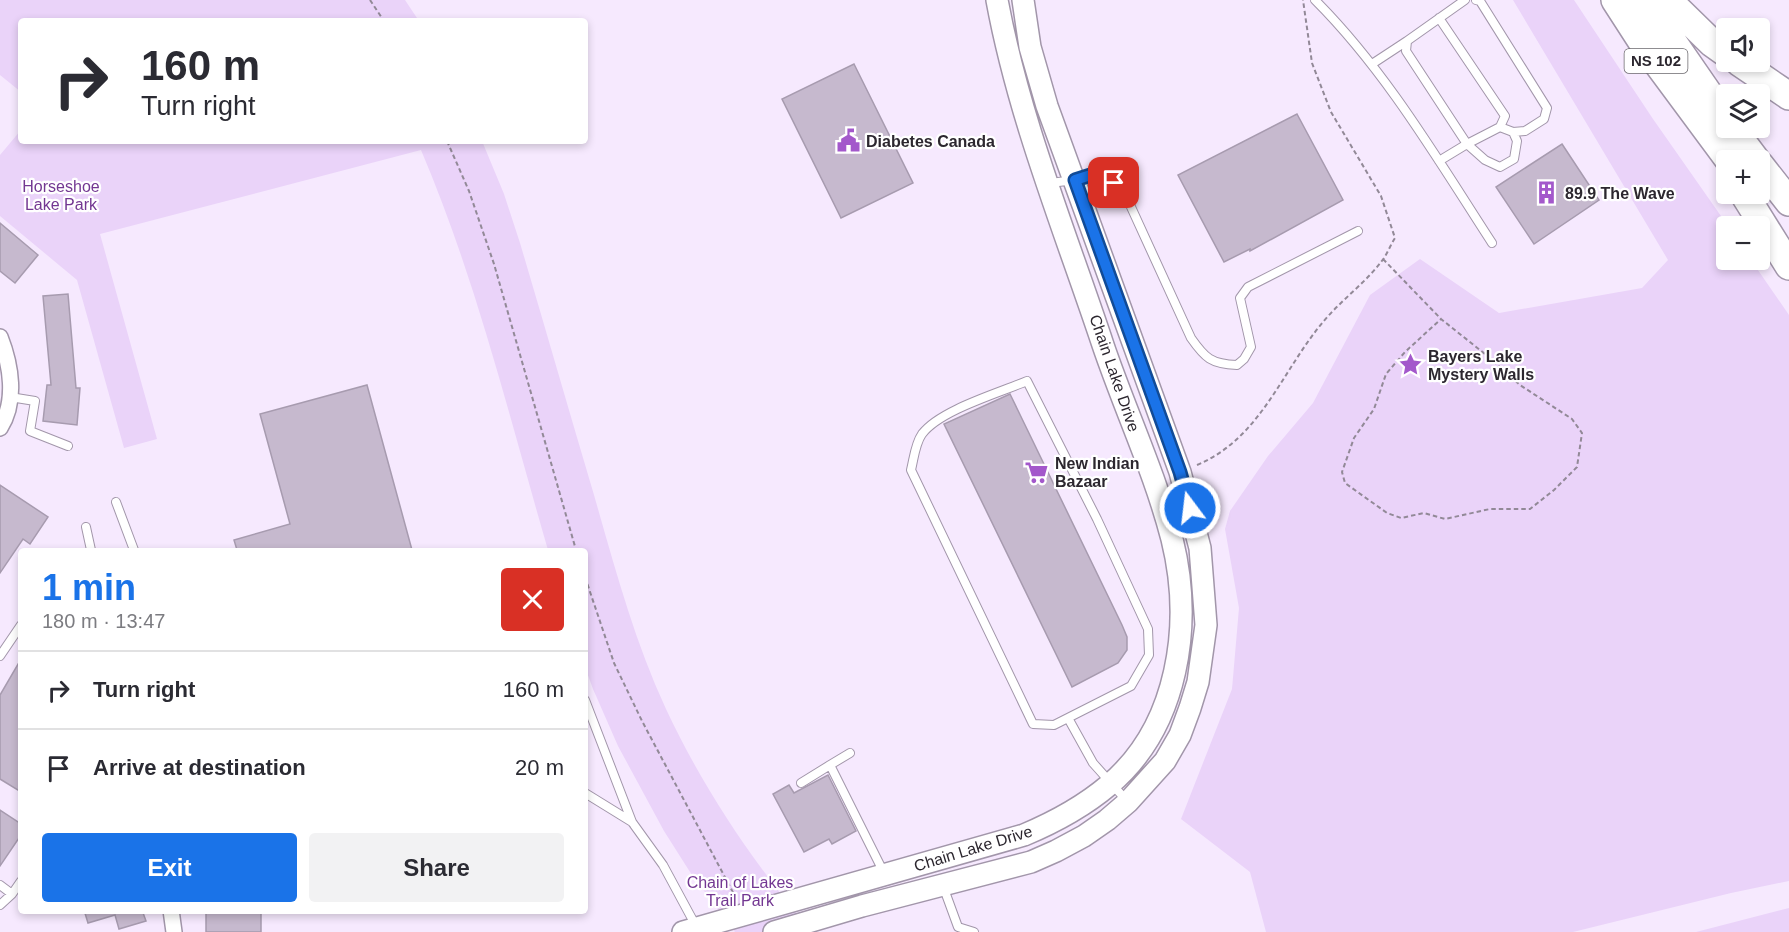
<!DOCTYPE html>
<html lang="en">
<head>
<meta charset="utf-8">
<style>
	body { margin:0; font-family:Arial,sans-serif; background:#f2f2f3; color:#2b2b33; height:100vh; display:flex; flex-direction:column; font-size:22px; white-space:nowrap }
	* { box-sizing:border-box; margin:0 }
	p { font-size:20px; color:#7c7c81 }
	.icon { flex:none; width:33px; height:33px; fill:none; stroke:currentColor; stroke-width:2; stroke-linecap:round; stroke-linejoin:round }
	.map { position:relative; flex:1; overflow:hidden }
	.side { position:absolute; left:18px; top:548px; width:570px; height:366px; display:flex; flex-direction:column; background:#fff; border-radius:6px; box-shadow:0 3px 9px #0003 }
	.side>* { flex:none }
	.hud { position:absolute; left:18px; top:18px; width:570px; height:126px; border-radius:6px; box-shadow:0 3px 9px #0003; background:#fff; color:#2b2b33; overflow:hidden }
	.buttons { position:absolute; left:1716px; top:18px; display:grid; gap:12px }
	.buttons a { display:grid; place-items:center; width:54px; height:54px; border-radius:6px; background:#fff; box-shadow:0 3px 9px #0003; font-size:30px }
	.pin { position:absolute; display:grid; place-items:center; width:51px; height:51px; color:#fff; margin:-26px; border-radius:12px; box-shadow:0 3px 9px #0006 }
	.me { position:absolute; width:66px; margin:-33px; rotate:345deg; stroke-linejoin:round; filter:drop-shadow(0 0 4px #0008) }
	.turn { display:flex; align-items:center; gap:21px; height:126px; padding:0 24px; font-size:27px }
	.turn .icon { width:78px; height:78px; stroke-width:2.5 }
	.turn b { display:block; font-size:42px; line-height:51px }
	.round { display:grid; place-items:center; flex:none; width:63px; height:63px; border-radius:6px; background:#f2f2f3 }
	.summary { display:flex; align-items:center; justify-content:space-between; height:102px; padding:0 24px }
	h1 { font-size:36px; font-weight:800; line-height:45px; color:#1a73e8 }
	.button { display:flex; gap:12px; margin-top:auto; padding:12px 24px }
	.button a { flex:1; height:69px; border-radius:6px; background:#1a73e8; color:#fff; font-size:24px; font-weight:800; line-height:69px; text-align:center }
	.button a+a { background:#f2f2f3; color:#2b2b33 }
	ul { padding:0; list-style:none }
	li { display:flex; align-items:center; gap:18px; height:78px; padding:0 24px; border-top:2px solid #e1e1e2 }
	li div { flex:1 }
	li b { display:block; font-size:22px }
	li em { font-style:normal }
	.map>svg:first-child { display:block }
	.green { fill:#ead3f9 }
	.building { fill:#c6b9ce; stroke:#a79baf; stroke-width:1.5 }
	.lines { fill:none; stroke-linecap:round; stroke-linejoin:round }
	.lane-casing { stroke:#a296aa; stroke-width:10 }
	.street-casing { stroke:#a296aa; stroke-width:18 }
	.secondary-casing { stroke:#a296aa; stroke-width:24 }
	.highway-casing { stroke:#a296aa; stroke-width:30 }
	.path { stroke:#928997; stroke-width:2; stroke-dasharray:4.5 3; stroke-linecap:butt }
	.lane { stroke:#fff; stroke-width:8 }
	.street { stroke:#fff; stroke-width:15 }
	.secondary { stroke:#fff; stroke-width:21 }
	.highway { stroke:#fff; stroke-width:27 }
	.route-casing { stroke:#114b97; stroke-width:15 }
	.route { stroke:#1a73e8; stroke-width:10 }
	.labels { text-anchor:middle; stroke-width:4.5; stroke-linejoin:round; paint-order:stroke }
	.shield { fill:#fff; stroke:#6b686d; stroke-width:1.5 }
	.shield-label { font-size:15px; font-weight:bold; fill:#2c272f }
	.poi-label { font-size:16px; font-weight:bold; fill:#2c272f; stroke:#fff; text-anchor:start }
	.park-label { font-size:16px; fill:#733792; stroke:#fff }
	.street-label { font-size:16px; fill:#2c272f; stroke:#fff }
</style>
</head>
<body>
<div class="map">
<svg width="1789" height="932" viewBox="0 0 1789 932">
	<rect width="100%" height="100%" fill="#f6e9fe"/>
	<path class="green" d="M 0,0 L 405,0 L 419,21 L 21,21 L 21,92 L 0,75 Z
		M 1513,0 L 1574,0 L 1653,119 L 1728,226 L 1726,260 L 1751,260 L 1789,315 L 1789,881 L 1731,893 L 1573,932 L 1266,932 L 1250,872 L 1181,819 L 1232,689 L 1239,608 L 1225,529 L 1230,511 L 1268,456 L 1313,403 L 1370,295 L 1420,259 L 1499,313 L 1642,288 L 1668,260 Z
		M 21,130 L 21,141 L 482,141 L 504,194 L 520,243 C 545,327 569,411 594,495 C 615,568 634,640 666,709 C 704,790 754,864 812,932 L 735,932 L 690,872 L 664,831 L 618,746 L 593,689 L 585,667 L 585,550 L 548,550 C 509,416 476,279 421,150 L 100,234 L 157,439 L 124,448 L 77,280 L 0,216 L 0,155 Z
		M 1789,908 L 1789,932 L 1696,932 Z"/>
	<path class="building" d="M 854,64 L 913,183 L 841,218 L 782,99 Z
		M 1297,114 L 1343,200 L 1250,251 L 1250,249 L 1224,262 L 1178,175 Z
		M 1562,144 L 1599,200 L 1534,244 L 1496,187 Z
		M 0,223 L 38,255 L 15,283 L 0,271 Z
		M 68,294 L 76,388 L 80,388 L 77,425 L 43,421 L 47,385 L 51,385 L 43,296 Z
		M 367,385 L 412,550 L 237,550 L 234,540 L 290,524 L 260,414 Z
		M 1010,394 L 1122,625 L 1127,637 L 1127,650 L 1118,663 L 1072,687 L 944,424 Z
		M 0,485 L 48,517 L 30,544 L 23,539 L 0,573 Z
		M 21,659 L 21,792 L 0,779 L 0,695 Z
		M 828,775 L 856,831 L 832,844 L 829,839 L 804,852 L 773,794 L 789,785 L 794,793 Z
		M 0,810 L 21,824 L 21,835 L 0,866 Z
		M 84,910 L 142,910 L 146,921 L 119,929 L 115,915 L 88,923 Z
		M 206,913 L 261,913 L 261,932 L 206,932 Z"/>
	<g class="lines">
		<defs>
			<path id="lane" d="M 1315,0 C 1386,71 1438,160 1492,243
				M 1476,0 L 1480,1 L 1547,108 L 1544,119 L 1525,131 L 1513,132
				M 1439,18 L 1505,116 L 1500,127
				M 1372,64 L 1407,41
				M 1439,161 L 1467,144 L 1485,160 L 1500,167 L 1514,159 L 1517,141 L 1513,132 L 1500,127 L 1467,144 L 1406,51 L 1407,41 L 1465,0
				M 1050,183 L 1075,180 L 1097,173 L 1114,183 L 1126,196 L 1191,338 C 1205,358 1211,364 1237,365 L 1244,359 L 1251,347 L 1240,298 L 1248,287 L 1358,231
				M 1027,381 L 1097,519 L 1148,629 L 1149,655 L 1131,686 L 1054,725 L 1033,724 L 911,470 C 914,458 915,444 922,434 C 940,410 999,393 1027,381 Z
				M 10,397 L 35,401 L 30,431 L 68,446
				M 116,502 L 134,550
				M 86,527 L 91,550
				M 0,656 L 21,625
				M 585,700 L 632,822
				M 1068,718 L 1093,763 L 1127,801
				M 830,765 L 850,753
				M 801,783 L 830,765 L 884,873
				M 585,793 L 632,822 L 663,865 L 697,928
				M 0,885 L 12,894
				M 943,886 L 958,927 L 974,932
				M 0,905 L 12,894 L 21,881"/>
			<path id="street" d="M 0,337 C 11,365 17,401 0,428
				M 171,910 L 174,932"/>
			<path id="secondary" d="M 683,932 L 1024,835 C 1055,822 1083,807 1109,785 C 1179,726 1193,624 1172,539 C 1155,473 1125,410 1103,345 C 1065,231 1019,119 997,0
				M 774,932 L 862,906 L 1031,862 L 1056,851 L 1084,836 L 1107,820 L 1128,802 L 1165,761 L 1180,735 L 1190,708 L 1198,682 L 1206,625 L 1200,548 L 1180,472 L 1047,106 L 1030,47 L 1023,0"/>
			<path id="highway" d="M 1615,0 L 1646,48 L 1729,160
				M 1644,0 L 1726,119
				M 1668,0 L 1712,43 L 1726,53
				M 1739,62 L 1789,96
				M 1732,128 L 1756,160
				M 1760,165 L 1789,202
				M 1744,194 L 1789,266"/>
		</defs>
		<use href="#lane" class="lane-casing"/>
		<use href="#street" class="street-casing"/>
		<use href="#secondary" class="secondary-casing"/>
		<use href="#highway" class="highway-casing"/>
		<path class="path" d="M 370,0 L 384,21
			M 447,141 L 469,191 L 494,264 L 576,550
			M 1383,259 L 1441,319 L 1490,358 L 1520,385 L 1572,419 L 1582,433 L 1577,467 L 1554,490 L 1530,509 L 1490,509 L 1445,519 L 1424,513 L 1401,518 L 1387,513 L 1345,483 L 1342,472 L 1354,438 L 1374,409 L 1386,374 L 1405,352 L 1441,319
			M 1197,465 C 1261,438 1281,372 1323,322 C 1342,299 1367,282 1384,258 C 1388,252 1391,244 1395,238 L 1381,196 L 1331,112 L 1312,63 L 1303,0
			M 585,577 L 614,663 L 642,721 L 736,898"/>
		<use href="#lane" class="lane"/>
		<use href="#street" class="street"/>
		<use href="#secondary" class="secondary"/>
		<use href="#highway" class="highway"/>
	</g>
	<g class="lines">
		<defs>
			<path id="route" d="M 1114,183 L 1097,173 L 1075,180 L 1180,472 L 1190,508"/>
		</defs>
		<use href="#route" class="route-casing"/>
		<use href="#route" class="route"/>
	</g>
	<defs>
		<symbol id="civic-bare" viewBox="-9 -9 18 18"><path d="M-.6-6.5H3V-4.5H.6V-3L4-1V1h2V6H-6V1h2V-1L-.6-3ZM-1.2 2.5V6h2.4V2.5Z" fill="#a358cb" stroke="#fff" stroke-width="2.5" paint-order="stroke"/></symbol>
		<symbol id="building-bare" viewBox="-9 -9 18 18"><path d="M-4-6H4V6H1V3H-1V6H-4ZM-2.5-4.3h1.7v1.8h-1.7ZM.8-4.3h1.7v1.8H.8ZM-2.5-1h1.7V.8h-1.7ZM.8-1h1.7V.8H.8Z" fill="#a358cb" stroke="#fff" stroke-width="2.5" paint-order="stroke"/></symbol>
		<symbol id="sight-bare" viewBox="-9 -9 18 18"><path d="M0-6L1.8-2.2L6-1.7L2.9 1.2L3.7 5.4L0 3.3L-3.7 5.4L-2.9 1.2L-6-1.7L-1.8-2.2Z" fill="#a358cb" stroke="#fff" stroke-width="2.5" paint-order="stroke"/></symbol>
		<symbol id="supermarket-bare" viewBox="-9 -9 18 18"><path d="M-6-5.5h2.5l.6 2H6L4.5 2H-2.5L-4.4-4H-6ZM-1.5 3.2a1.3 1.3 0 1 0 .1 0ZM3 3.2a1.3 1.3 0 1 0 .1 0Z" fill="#a358cb" stroke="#fff" stroke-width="2.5" paint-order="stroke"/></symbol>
	</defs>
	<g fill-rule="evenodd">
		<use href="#civic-bare" x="832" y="124" width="33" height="33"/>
		<use href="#building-bare" x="1530" y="176" width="33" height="33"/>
		<use href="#sight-bare" x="1394" y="348" width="33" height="33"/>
		<use href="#supermarket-bare" x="1020" y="456" width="33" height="33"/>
	</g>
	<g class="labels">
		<rect class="shield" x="1624.5" y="49" width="63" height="24" rx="4.5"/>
		<g class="shield-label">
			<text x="1656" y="66">NS 102</text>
		</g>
		<g class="poi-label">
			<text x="866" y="147">Diabetes Canada</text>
			<text x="1565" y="199">89.9 The Wave</text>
			<text x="1428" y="362">Bayers Lake<tspan x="1428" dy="18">Mystery Walls</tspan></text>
			<text x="1055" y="469">New Indian<tspan x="1055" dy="18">Bazaar</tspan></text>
		</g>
		<g class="park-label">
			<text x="61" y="192">Horseshoe<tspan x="61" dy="18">Lake Park</tspan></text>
			<text x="740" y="888">Chain of Lakes<tspan x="740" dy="18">Trail Park</tspan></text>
		</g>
		<g class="street-label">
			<text transform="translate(1115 373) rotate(71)" y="6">Chain Lake Drive</text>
			<text transform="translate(973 848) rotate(-17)" y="6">Chain Lake Drive</text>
		</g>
	</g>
</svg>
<div class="buttons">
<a><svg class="icon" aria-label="sound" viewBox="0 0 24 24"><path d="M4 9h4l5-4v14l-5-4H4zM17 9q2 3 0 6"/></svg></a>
<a><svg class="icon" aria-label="layers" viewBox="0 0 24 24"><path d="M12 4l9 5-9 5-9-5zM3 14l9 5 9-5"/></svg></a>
<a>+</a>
<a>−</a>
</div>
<div class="pin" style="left:1114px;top:183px;background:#d93025"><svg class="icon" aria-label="arrive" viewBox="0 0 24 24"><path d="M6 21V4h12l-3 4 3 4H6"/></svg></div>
<svg class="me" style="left:1190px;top:508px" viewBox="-20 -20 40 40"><circle r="17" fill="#1a73e8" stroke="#fff" stroke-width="3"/><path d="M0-11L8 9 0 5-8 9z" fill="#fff"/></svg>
<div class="hud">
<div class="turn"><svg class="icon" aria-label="right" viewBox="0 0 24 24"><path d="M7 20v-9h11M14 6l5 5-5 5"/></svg><div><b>160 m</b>Turn right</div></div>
</div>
<section class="side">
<div class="summary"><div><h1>1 min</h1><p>180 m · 13:47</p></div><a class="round" style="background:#d93025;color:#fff"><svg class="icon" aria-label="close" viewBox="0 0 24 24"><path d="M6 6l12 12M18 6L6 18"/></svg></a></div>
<ul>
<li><svg class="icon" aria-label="right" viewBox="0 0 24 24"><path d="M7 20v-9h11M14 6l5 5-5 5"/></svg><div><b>Turn right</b></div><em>160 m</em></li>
<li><svg class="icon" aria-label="arrive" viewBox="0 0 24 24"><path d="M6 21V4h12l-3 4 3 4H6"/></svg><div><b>Arrive at destination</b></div><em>20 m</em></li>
</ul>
<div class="button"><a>Exit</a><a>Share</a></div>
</section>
</div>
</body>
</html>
